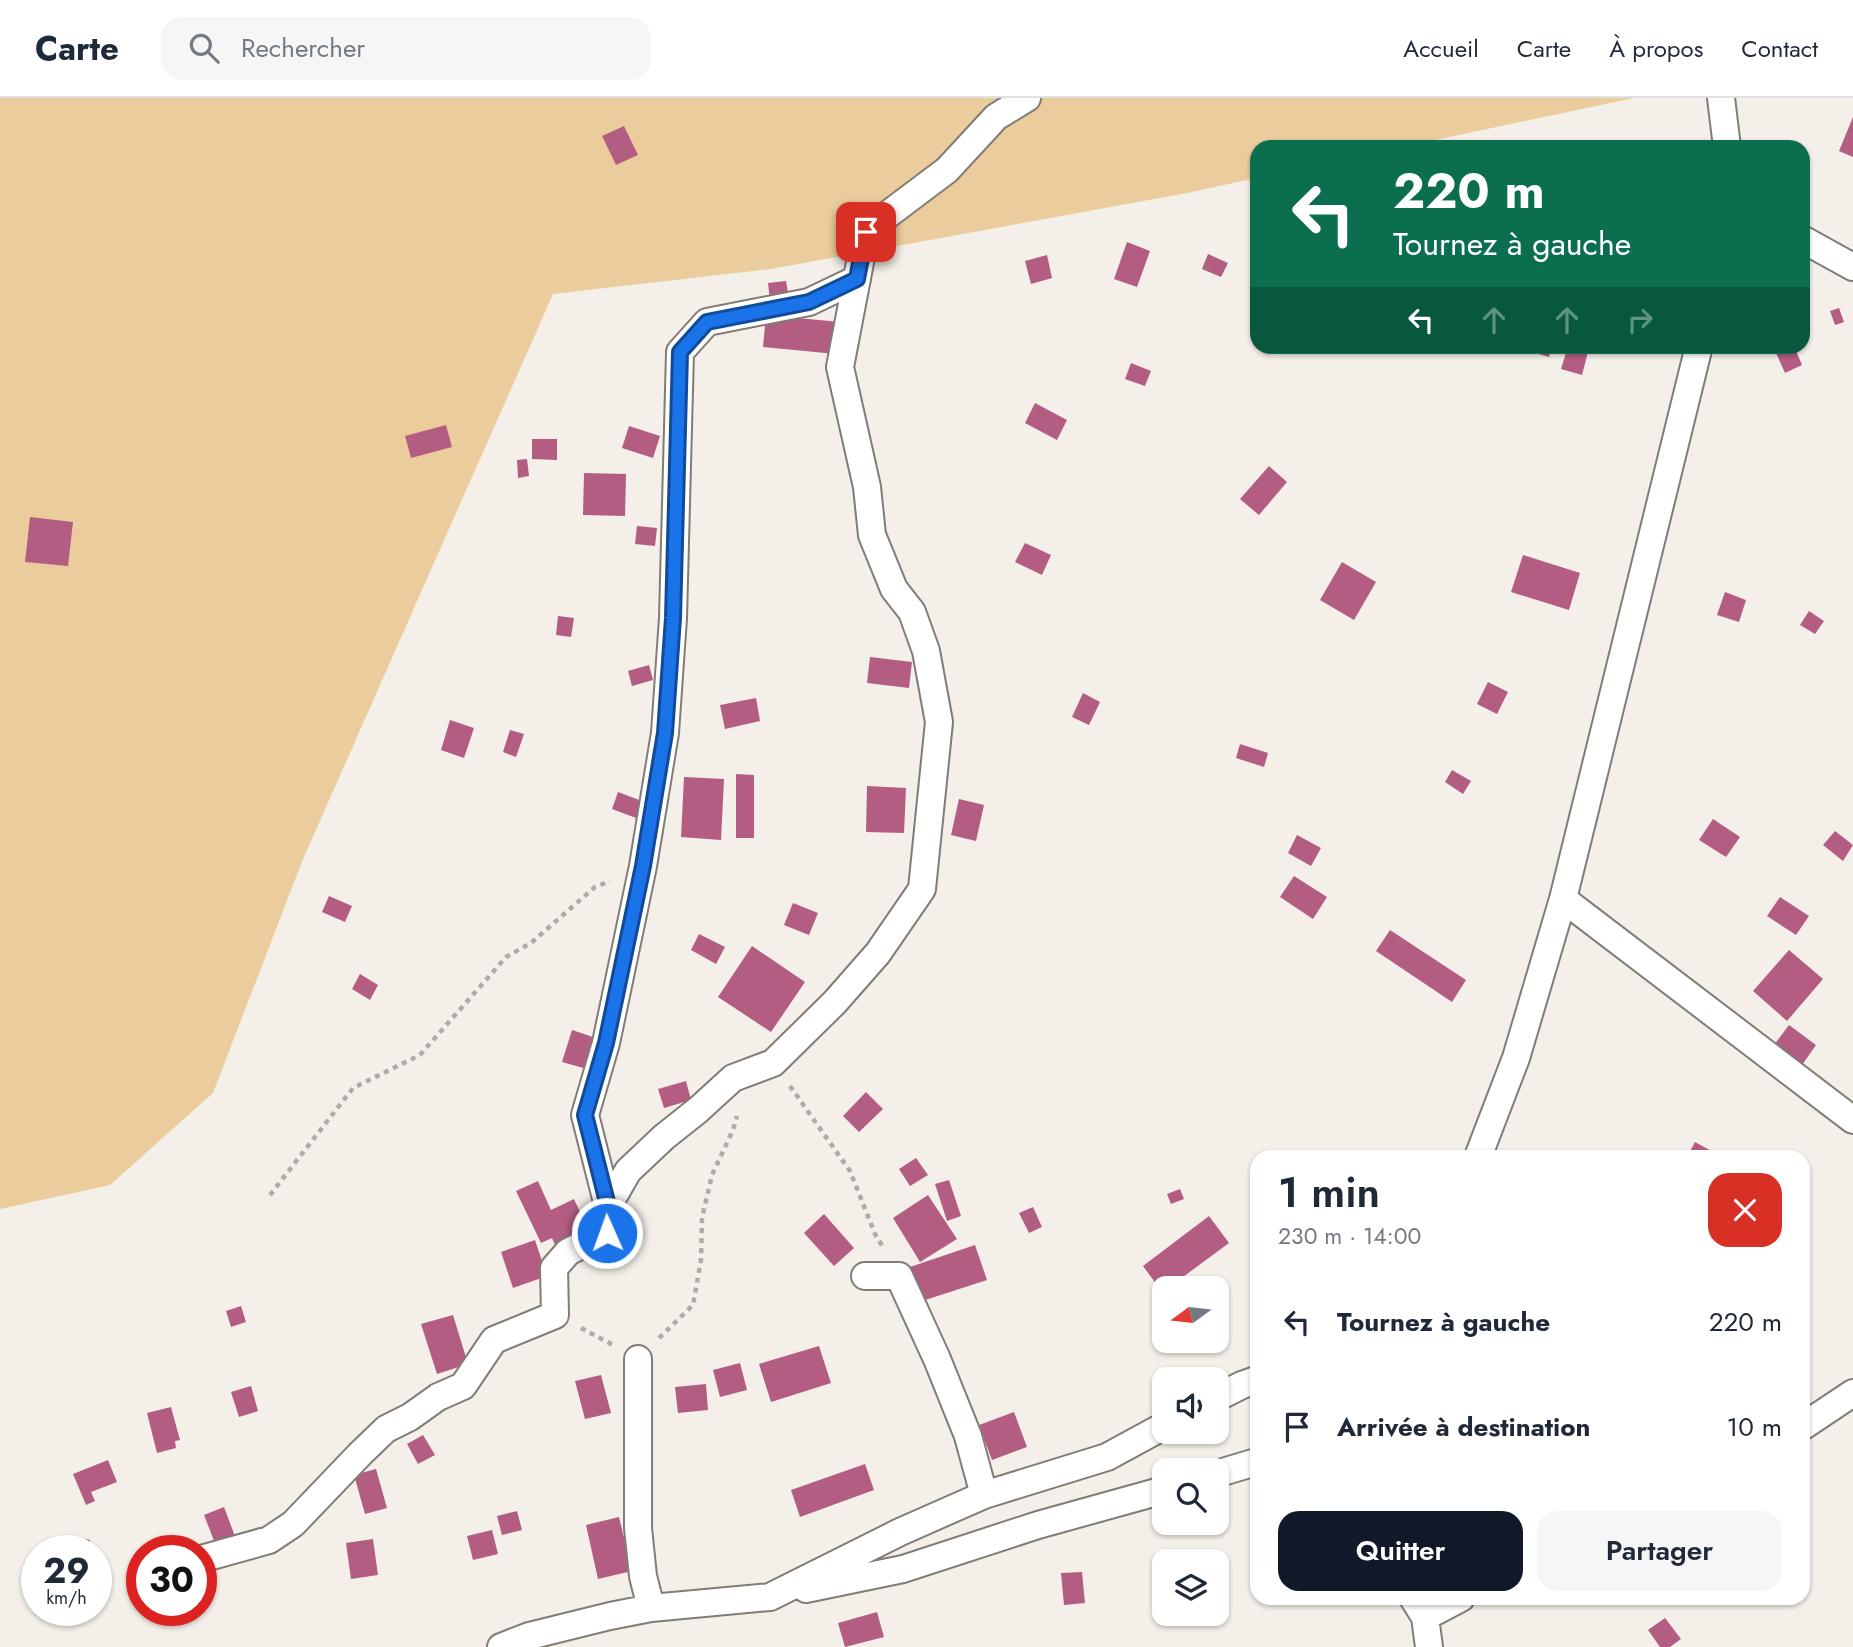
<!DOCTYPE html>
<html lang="fr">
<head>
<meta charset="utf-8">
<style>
	body { margin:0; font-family:Jost,sans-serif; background:#f6f6f7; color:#1f2937; height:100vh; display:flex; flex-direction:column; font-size:26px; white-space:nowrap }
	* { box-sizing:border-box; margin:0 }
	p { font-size:23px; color:#747a83 }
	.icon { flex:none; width:38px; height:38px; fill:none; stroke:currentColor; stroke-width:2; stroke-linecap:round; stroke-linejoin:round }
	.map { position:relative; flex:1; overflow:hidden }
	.drawer { position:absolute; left:1250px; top:1052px; width:560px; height:455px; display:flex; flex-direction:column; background:#fff; border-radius:21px; box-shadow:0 2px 5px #0004 }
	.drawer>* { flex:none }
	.hud { position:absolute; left:1250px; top:42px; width:560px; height:214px; border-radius:21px; box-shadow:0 2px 5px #0004; background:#0b6e4f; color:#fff; overflow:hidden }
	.needle { width:46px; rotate:255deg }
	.buttons { position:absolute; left:1152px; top:1178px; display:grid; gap:14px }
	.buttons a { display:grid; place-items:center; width:77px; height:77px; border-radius:14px; background:#fff; box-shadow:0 2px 5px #0004; font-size:35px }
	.speed { position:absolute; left:21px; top:1437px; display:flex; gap:14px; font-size:35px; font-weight:700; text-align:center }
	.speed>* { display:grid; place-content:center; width:91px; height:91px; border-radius:50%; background:#fff; box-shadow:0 2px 5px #0004; line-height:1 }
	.speed small { font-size:18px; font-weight:400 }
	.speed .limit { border:10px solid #d22; background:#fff; color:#111 }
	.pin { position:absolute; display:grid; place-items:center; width:60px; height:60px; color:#fff; margin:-30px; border-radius:14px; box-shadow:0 4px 10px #0006 }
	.me { position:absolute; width:77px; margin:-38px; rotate:358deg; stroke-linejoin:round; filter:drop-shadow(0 0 5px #0008) }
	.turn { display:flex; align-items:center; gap:24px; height:147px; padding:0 28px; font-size:32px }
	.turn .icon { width:91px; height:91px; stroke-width:2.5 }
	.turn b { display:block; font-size:49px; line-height:60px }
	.lanes { display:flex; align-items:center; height:66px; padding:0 28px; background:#0003; justify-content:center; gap:35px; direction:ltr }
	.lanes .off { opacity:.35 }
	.round { display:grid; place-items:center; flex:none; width:74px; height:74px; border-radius:21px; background:#f6f6f7 }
	.summary { display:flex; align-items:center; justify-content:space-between; height:119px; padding:0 28px }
	h1 { font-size:42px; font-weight:600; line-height:52px }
	.cta { display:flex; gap:14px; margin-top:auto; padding:14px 28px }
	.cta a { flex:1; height:80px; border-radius:21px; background:#111827; color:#fff; font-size:28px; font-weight:600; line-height:80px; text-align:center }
	.cta a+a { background:#f6f6f7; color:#1f2937 }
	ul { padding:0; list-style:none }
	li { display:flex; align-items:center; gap:21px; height:105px; padding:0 28px }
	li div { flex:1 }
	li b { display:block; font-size:26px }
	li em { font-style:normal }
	header { display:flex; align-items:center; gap:42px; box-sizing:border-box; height:98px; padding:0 35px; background:#fff; border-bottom:2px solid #e0e1e3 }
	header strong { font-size:33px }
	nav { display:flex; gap:38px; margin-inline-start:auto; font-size:24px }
	.search { width:490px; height:63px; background:#f6f6f7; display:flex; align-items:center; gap:18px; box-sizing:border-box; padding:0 24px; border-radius:21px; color:#747a83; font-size:26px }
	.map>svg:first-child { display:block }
	.green { fill:#ebcc9c }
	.building { fill:#b35d83 }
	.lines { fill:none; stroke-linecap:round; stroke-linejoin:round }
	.street-casing { stroke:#817d76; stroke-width:30 }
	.path { stroke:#aeaaa5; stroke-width:4.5; stroke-dasharray:5 5; stroke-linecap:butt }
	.street { stroke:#fff; stroke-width:26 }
	.route-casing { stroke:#114b97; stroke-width:18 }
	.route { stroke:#1a73e8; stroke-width:12 }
</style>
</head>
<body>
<header>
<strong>Carte</strong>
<div class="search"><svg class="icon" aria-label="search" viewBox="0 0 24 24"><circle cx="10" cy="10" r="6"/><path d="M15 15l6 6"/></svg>Rechercher</div>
<nav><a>Accueil</a><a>Carte</a><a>À propos</a><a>Contact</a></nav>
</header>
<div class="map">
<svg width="1853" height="1549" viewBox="0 0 1853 1549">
	<rect width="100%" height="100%" fill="#f4efe8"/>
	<path class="green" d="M 0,0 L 1634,0 L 1402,49 L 1256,49 L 1256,80 L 1187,95 L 771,171 L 553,196 L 303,761 L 213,995 L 110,1087 L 0,1111 Z"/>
	<path class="building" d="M 1853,19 L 1853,59 L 1839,53 Z
		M 624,28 L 638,57 L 616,67 L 602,38 Z
		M 1127,144 L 1150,153 L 1137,189 L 1114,181 Z
		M 1208,156 L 1228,165 L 1221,179 L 1202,171 Z
		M 1047,157 L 1052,180 L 1031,186 L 1025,163 Z
		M 786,183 L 789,201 L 770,203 L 768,185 Z
		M 1839,210 L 1844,224 L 1835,227 L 1830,213 Z
		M 766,217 L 840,224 L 836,256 L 763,249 Z
		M 1526,248 L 1552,248 L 1549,259 L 1525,252 Z
		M 1568,248 L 1588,254 L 1582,277 L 1561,271 Z
		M 1773,248 L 1794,248 L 1802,267 L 1785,275 Z
		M 1131,265 L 1151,273 L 1145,288 L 1125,281 Z
		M 1035,305 L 1067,322 L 1057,342 L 1025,325 Z
		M 446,327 L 452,349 L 411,360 L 405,338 Z
		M 629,328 L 660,338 L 653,360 L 622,350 Z
		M 532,341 L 557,341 L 557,362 L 532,361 Z
		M 527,361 L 529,378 L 518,380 L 517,362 Z
		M 1269,368 L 1287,384 L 1259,417 L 1240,401 Z
		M 584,375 L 626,376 L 625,418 L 583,417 Z
		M 30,419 L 73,424 L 68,468 L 25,464 Z
		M 637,428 L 657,430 L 655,448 L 635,446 Z
		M 1025,445 L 1051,457 L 1042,477 L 1015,464 Z
		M 1523,457 L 1580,475 L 1569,512 L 1511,494 Z
		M 1342,464 L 1376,484 L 1354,522 L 1320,502 Z
		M 1725,494 L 1746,502 L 1739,524 L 1717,517 Z
		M 1809,513 L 1824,523 L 1815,536 L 1800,527 Z
		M 558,518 L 574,520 L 571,539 L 556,537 Z
		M 870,559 L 912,564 L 909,590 L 867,585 Z
		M 649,567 L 653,582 L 632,588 L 628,573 Z
		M 1488,584 L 1508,594 L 1497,616 L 1477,606 Z
		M 1083,595 L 1100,604 L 1089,627 L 1072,619 Z
		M 756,600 L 760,623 L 725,631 L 720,607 Z
		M 450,622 L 474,630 L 464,660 L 441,652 Z
		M 510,632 L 524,636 L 516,659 L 503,654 Z
		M 1240,646 L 1268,655 L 1264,669 L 1236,660 Z
		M 1452,672 L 1471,683 L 1463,696 L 1445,684 Z
		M 736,676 L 754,677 L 754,740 L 736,740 Z
		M 684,679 L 724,681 L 721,742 L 681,739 Z
		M 867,688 L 906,690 L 904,735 L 866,734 Z
		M 618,694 L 642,703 L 636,720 L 612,711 Z
		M 959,701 L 984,707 L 976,743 L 951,737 Z
		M 1713,721 L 1740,739 L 1726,759 L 1699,742 Z
		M 1835,733 L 1853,747 L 1843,763 L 1823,747 Z
		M 1297,737 L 1321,750 L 1311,768 L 1288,755 Z
		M 1294,778 L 1327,799 L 1313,821 L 1280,799 Z
		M 329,798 L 352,808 L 345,824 L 322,814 Z
		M 1780,799 L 1809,818 L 1796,837 L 1767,818 Z
		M 793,805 L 818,815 L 809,837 L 784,827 Z
		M 1390,832 L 1466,882 L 1452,904 L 1376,853 Z
		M 699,836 L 725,849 L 716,866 L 691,852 Z
		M 752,848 L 805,884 L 771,934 L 718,899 Z
		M 1789,852 L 1823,881 L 1787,923 L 1753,893 Z
		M 360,876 L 378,887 L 370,902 L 352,891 Z
		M 1789,927 L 1816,947 L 1802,967 L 1774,947 Z
		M 572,932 L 596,940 L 587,971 L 562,964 Z
		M 686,983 L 691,1002 L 664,1010 L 658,991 Z
		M 866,994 L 883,1011 L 859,1034 L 843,1018 Z
		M 1695,1044 L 1722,1059 L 1687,1059 Z
		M 916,1060 L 928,1077 L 910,1088 L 899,1071 Z
		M 949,1082 L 961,1118 L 947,1123 L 935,1086 Z
		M 538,1083 L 551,1112 L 574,1101 L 589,1134 L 556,1149 L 552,1140 L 541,1145 L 516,1093 Z
		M 1180,1091 L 1184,1101 L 1171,1106 L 1167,1096 Z
		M 928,1097 L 957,1141 L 920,1164 L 893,1120 Z
		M 1033,1109 L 1042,1129 L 1029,1135 L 1019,1115 Z
		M 824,1116 L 854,1150 L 834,1168 L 804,1135 Z
		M 1209,1118 L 1229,1145 L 1168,1190 L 1164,1190 L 1162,1194 L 1143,1168 Z
		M 535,1142 L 547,1178 L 513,1190 L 501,1154 Z
		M 975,1147 L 987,1182 L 919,1204 L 907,1170 Z
		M 241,1208 L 246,1224 L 231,1229 L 226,1213 Z
		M 453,1217 L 468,1266 L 437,1276 L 421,1226 Z
		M 819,1248 L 831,1285 L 771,1304 L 759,1266 Z
		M 740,1265 L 747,1292 L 720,1299 L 713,1272 Z
		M 601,1277 L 611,1315 L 585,1321 L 575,1283 Z
		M 706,1286 L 708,1312 L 678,1315 L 675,1289 Z
		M 251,1288 L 258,1313 L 239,1319 L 231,1294 Z
		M 171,1309 L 180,1342 L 175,1343 L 176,1350 L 157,1355 L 147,1315 Z
		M 1014,1314 L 1027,1349 L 992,1362 L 979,1327 Z
		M 423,1337 L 435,1357 L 418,1366 L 407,1346 Z
		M 108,1362 L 117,1384 L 91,1394 L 95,1403 L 86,1407 L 73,1376 Z
		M 865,1366 L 874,1392 L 800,1419 L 791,1392 Z
		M 376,1371 L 387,1410 L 365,1416 L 354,1377 Z
		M 224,1409 L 236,1441 L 216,1448 L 204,1417 Z
		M 517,1413 L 522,1432 L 502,1437 L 497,1418 Z
		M 619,1419 L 632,1473 L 598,1481 L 586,1427 Z
		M 492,1432 L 498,1456 L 473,1462 L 467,1438 Z
		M 79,1440 L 90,1442 L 89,1452 L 78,1452 Z
		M 373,1441 L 378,1477 L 351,1481 L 346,1445 Z
		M 1082,1474 L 1085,1505 L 1064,1507 L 1061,1475 Z
		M 877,1514 L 884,1539 L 845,1549 L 838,1525 Z
		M 1665,1520 L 1681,1541 L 1670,1549 L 1660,1549 L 1648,1532 Z"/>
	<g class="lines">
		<defs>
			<path id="street" d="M 1721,0 L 1727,49
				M 1802,141 L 1853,169
				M 1563,801 L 1853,1022
				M 1478,1059 L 1516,960 L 1563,801 L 1699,248
				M 608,1108 L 585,1017 L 606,945 L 643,768 L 665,635 L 673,520 L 680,254 L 707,224 L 809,204 L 857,181
				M 865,1178 L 899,1178 L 937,1261 L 968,1338 L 984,1397
				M 638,1261 L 638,1430 L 643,1478 L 651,1510
				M 1216,1300 L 1242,1287 L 1256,1282
				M 1802,1329 L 1853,1295
				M 1216,1376 L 1256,1364
				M 201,1461 L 269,1442 L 293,1426 L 360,1356 L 386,1331 L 410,1319 L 438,1299 L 463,1288 L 494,1242 L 555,1217 L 554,1170 L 568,1154 L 607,1134 L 608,1108 L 628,1073 L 664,1039 L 698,1012 L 733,980 L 773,965 L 835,904 L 878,855 L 922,791 L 939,624 L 926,553 L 912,514 L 894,491 L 872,437 L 867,389 L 840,269 L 866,133 L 947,72 L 996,19 L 1027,0
				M 806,1491 L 903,1471 L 1038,1427 L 1164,1392
				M 1413,1500 L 1425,1519 L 1429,1549
				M 1425,1519 L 1461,1500
				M 501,1549 L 529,1538 L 610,1518 L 651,1510 L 770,1499 L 900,1434 L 984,1397 L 1107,1359 L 1164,1328"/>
		</defs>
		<use href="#street" class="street-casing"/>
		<path class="path" d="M 790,988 L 850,1073 L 875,1136 L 883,1149
			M 270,1097 L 353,990 L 420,957 L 506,859 L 531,845 L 595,789 L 610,783
			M 581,1230 L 613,1247
			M 659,1240 L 693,1207 L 701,1162 L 702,1120 L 712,1077 L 733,1032 L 737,1018"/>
		<use href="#street" class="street"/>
	</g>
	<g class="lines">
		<defs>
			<path id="route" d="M 607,1135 L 608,1108 L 585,1017 L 606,945 L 643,768 L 665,635 L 673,520 L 680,254 L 707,224 L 809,204 L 857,181 L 866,134"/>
		</defs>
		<use href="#route" class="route-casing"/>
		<use href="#route" class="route"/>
	</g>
</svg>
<div class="buttons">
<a><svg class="needle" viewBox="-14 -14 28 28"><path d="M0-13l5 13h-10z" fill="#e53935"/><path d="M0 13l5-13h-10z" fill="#747a83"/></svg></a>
<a><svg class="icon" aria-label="sound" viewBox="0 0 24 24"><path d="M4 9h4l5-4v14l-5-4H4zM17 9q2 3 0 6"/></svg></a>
<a><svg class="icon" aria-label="search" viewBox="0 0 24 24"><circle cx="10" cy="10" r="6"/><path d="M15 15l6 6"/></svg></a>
<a><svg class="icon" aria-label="layers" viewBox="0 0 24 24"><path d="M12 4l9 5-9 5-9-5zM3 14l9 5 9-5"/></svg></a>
</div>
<div class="speed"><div>29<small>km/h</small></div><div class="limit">30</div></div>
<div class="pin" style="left:866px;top:134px;background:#d93025"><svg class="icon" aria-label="arrive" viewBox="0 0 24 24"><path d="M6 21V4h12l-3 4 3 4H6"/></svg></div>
<svg class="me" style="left:607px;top:1135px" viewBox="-20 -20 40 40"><circle r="17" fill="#1a73e8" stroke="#fff" stroke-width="3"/><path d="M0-11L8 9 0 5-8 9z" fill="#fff"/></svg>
<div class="hud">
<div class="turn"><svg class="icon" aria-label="left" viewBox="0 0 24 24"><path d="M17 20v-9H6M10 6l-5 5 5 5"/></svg><div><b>220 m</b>Tournez à gauche</div></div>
<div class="lanes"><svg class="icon" aria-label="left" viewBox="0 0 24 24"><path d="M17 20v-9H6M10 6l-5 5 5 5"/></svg><svg class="icon off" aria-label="ahead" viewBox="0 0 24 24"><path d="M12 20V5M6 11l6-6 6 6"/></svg><svg class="icon off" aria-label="ahead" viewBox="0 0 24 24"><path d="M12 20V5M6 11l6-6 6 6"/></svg><svg class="icon off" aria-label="right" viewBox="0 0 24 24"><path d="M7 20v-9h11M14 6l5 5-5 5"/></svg></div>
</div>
<section class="drawer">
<div class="summary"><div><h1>1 min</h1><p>230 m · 14:00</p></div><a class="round" style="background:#d93025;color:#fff"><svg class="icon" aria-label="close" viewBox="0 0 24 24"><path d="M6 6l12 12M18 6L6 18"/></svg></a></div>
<ul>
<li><svg class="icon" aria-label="left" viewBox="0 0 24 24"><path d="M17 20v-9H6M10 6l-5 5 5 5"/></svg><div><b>Tournez à gauche</b></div><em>220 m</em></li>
<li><svg class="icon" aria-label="arrive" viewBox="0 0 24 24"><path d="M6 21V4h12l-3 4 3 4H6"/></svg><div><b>Arrivée à destination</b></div><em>10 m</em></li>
</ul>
<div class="cta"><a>Quitter</a><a>Partager</a></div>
</section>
</div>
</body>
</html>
